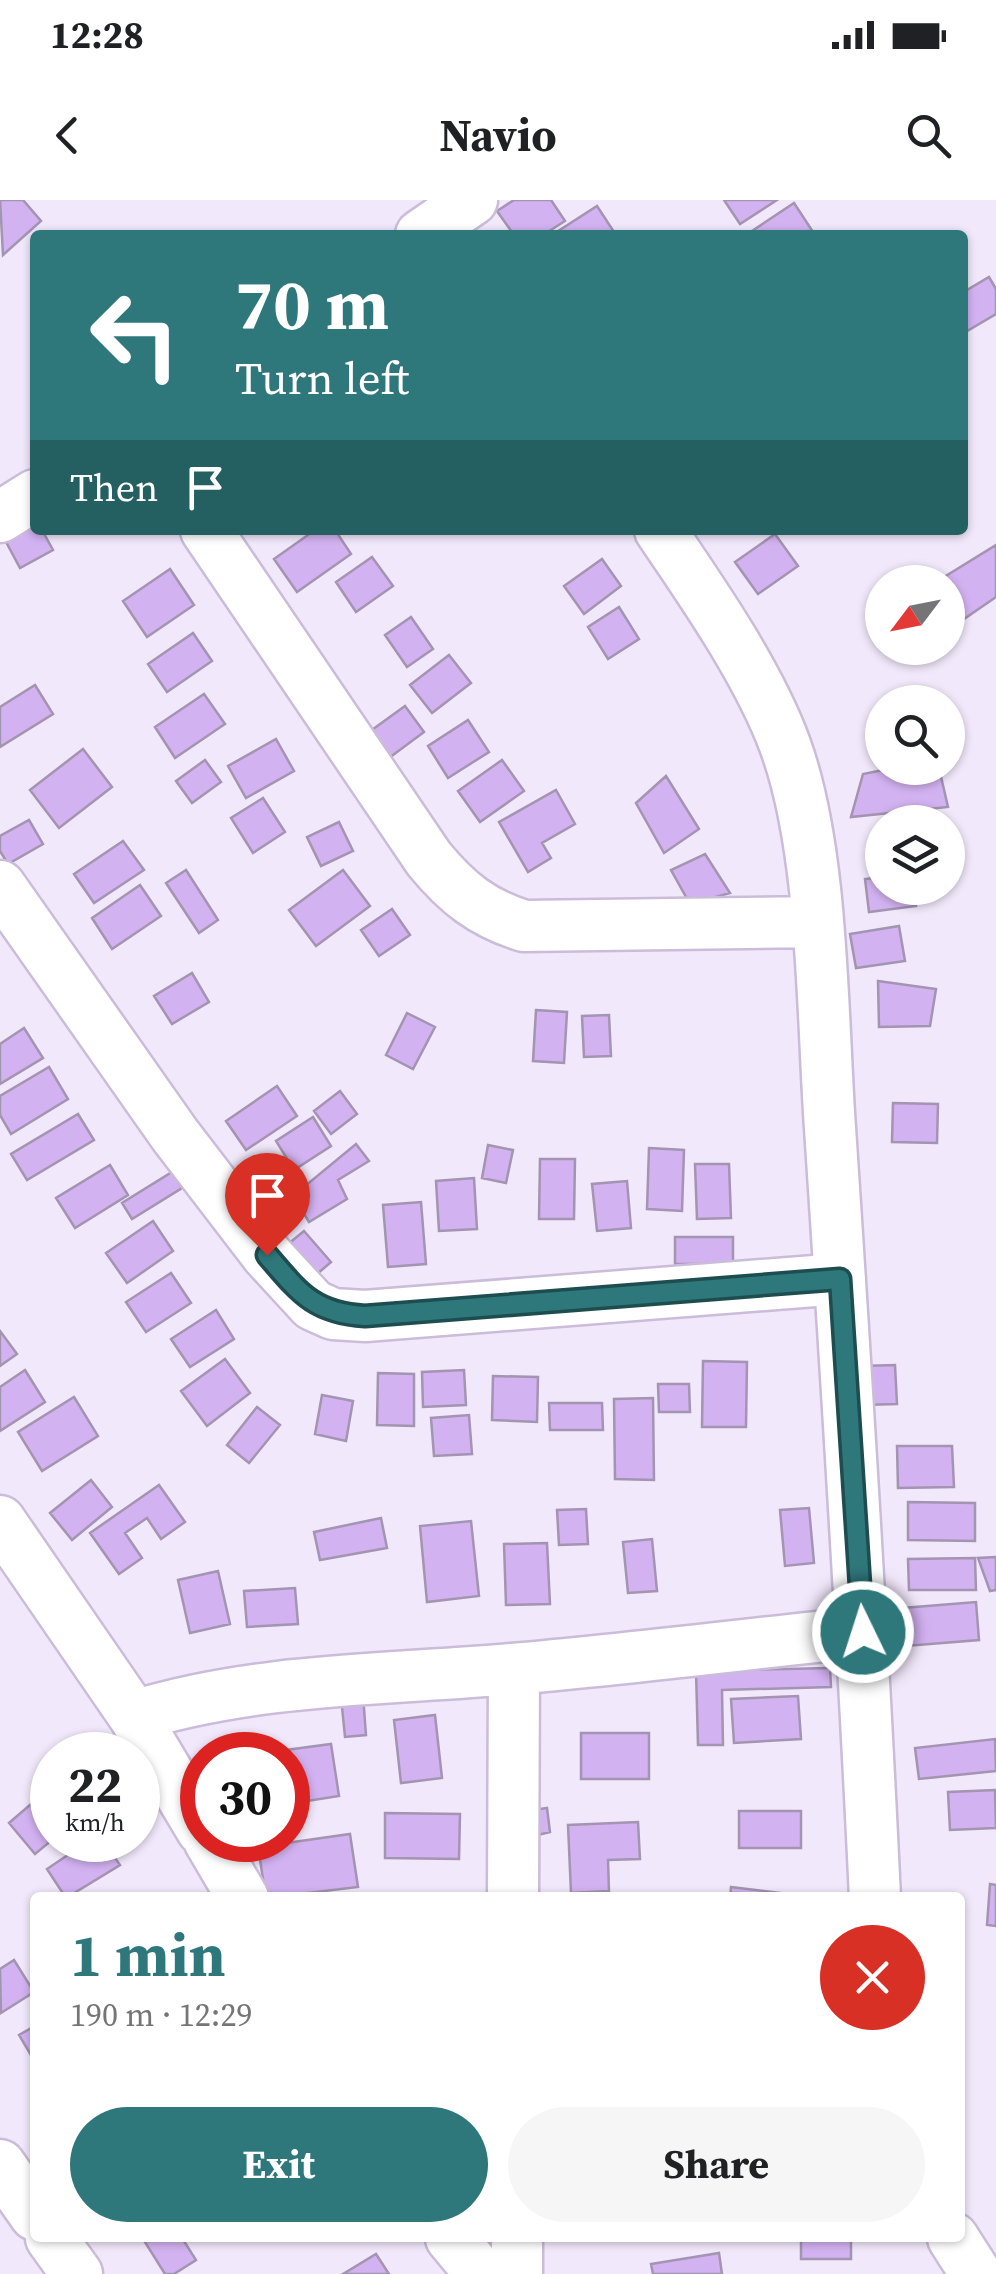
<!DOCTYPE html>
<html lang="en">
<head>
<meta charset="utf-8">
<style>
	body { margin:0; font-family:"Source Serif 4",serif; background:#f6f6f6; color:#202124; height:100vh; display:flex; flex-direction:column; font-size:38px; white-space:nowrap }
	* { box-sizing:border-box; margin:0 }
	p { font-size:32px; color:#757577 }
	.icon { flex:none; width:55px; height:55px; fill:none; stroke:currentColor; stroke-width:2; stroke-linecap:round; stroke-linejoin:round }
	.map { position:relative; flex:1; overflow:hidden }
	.panel { position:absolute; left:30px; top:1692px; width:935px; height:350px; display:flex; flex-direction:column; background:#fff; border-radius:10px; box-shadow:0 2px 8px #0004 }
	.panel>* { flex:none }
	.banner { position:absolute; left:30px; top:30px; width:938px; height:305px; border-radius:10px; box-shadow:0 2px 8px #0004; background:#2e777b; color:#fff; overflow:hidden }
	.needle { width:65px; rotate:238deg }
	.tools { position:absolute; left:865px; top:365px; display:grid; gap:20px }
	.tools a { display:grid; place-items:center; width:100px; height:100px; border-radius:50%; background:#fff; box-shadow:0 2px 8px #0004; font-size:50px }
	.speed { position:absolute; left:30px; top:1532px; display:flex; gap:20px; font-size:50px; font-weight:700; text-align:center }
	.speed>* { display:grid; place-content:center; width:130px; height:130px; border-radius:50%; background:#fff; box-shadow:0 2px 8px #0004; line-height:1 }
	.speed small { font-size:25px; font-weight:400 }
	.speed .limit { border:15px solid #d22; background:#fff; color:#111 }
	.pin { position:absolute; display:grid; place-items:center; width:85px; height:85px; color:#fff; margin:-102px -42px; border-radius:50% 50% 50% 0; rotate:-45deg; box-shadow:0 0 10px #0007 }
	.pin .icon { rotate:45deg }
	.me { position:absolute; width:110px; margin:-55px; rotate:356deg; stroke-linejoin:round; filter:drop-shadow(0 0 8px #0008) }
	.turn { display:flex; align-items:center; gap:35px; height:210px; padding:0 40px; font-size:45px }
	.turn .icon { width:130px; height:130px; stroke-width:2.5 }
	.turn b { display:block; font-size:70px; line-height:85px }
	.then { display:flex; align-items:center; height:95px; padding:0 40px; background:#0003; gap:20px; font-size:38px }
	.round { display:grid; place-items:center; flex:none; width:105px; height:105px; border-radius:52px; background:#f6f6f6 }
	.head { display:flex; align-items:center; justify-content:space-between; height:170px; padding:0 40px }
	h1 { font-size:60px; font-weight:700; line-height:75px; color:#2e777b }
	.button { display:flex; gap:20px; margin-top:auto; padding:20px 40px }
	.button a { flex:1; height:115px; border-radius:60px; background:#2e777b; color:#fff; font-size:40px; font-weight:700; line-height:115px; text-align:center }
	.button a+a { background:#f6f6f6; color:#202124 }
	.status { display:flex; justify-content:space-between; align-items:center; height:70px; padding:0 50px; background:#fff; direction:ltr }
	.status svg { height:28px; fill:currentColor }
	header { display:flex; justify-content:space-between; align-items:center; height:130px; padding:0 40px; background:#fff; font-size:45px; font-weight:700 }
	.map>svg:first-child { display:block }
	.building { fill:#d3b2f1; stroke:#a394b1; stroke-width:2.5 }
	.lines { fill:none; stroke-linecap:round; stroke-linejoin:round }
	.minor-casing { stroke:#cbbcda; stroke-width:55 }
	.minor { stroke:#fff; stroke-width:50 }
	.route-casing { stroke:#1e4d50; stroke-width:25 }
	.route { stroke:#2e777b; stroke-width:18 }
</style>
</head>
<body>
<div class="status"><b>12:28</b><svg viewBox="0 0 49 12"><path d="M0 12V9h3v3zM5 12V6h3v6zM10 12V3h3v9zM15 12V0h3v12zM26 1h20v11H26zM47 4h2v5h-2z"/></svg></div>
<header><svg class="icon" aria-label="back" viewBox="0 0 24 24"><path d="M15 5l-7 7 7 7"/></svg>Navio<svg class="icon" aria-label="search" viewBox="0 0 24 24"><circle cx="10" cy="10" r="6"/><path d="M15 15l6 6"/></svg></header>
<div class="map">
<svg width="996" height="2074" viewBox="0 0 996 2074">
	<rect width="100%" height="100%" fill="#f2e8fb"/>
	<path class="building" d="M 0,0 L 23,0 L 41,21 L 3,55 Z
		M 514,0 L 551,0 L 565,21 L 543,35 L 514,35 L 497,11 Z
		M 724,0 L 777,0 L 740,24 Z
		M 794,3 L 815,35 L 746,35 Z
		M 597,6 L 616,35 L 552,35 Z
		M 989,77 L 996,89 L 996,114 L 962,134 L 962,93 Z
		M 35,323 L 35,330 L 42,330 L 53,350 L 20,368 L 5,340 Z
		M 315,330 L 335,330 L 351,354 L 297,392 L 274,359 Z
		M 775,334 L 798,366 L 758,394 L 735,362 Z
		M 996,345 L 996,397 L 948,430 L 948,382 L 936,382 Z
		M 372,357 L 393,386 L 356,412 L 336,382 Z
		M 602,359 L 621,386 L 584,414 L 564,386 Z
		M 170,369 L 194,405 L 147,437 L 123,401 Z
		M 619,407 L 639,439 L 608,459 L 588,427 Z
		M 411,417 L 433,449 L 407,467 L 385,435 Z
		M 193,433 L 212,461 L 167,492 L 148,464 Z
		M 449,455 L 471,483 L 432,513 L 410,485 Z
		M 35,485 L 53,514 L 0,547 L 0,507 Z
		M 204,494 L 225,524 L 175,558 L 155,527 Z
		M 405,506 L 424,532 L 389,558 L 369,532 Z
		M 468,520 L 489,552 L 448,578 L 428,546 Z
		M 276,539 L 294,571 L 246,598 L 228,566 Z
		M 83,549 L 112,587 L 59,628 L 30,590 Z
		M 205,560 L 221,582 L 192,603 L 176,581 Z
		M 502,560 L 524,591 L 480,622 L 458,591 Z
		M 893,568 L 939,568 L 948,607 L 851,617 L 863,574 Z
		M 666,576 L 699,629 L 664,653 L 636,603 Z
		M 556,590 L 575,624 L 542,643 L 551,658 L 528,672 L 499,622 Z
		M 263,598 L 285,632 L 253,653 L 231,618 Z
		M 29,620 L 43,644 L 8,664 L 0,651 L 0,636 Z
		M 339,622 L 353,651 L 321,666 L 307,637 Z
		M 123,641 L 144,670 L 94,703 L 74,674 Z
		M 705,654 L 730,693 L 690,704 L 671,670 Z
		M 186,670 L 218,720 L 199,733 L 166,683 Z
		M 343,670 L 370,706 L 316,746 L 289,710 Z
		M 882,677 L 882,688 L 913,688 L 916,706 L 869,712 L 865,679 Z
		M 140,685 L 161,716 L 112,749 L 92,718 Z
		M 392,709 L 410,735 L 379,756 L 361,730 Z
		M 899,726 L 905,761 L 856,768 L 850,734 Z
		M 192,773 L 209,802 L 172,824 L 154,796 Z
		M 878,781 L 936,789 L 930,826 L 879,827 Z
		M 536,810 L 567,812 L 564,863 L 533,861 Z
		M 407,813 L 435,827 L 413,869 L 386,855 Z
		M 609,815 L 611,856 L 584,857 L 582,816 Z
		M 24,828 L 43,858 L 0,884 L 0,844 Z
		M 49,867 L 68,899 L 11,934 L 0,915 L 0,896 Z
		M 277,886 L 297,916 L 246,950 L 226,921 Z
		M 340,891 L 357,914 L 331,934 L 314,911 Z
		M 893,903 L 938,904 L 937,943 L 892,942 Z
		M 78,914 L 94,940 L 27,980 L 11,954 Z
		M 313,917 L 331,946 L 294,970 L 276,941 Z
		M 356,944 L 369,961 L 338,980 L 347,999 L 309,1022 L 293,996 Z
		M 488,945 L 513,950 L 506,983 L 482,978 Z
		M 649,948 L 684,950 L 682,1011 L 647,1009 Z
		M 540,959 L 575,959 L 574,1019 L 539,1019 Z
		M 695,964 L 729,964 L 731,1018 L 697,1019 Z
		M 110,965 L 128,995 L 75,1028 L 56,998 Z
		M 172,972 L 182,988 L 132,1019 L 122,1003 Z
		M 474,978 L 477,1029 L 439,1031 L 436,981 Z
		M 627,981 L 631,1028 L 597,1031 L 592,984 Z
		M 277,987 L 296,1010 L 272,1031 L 252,1008 Z
		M 421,1002 L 426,1064 L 388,1067 L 383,1005 Z
		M 153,1021 L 173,1051 L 127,1083 L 106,1053 Z
		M 304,1031 L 331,1062 L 309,1081 L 282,1049 Z
		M 675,1037 L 733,1037 L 733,1064 L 675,1064 Z
		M 171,1073 L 191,1103 L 146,1132 L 126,1102 Z
		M 216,1110 L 234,1139 L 190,1167 L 171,1139 Z
		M 0,1131 L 17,1154 L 0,1166 Z
		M 225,1159 L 250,1193 L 207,1226 L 181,1191 Z
		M 703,1161 L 747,1162 L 746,1227 L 702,1227 Z
		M 895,1165 L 897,1204 L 863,1205 L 862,1166 Z
		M 25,1170 L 45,1202 L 0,1231 L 0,1187 Z
		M 464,1170 L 466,1205 L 423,1207 L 422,1172 Z
		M 378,1173 L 414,1174 L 414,1226 L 377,1225 Z
		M 493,1176 L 538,1177 L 537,1222 L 492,1220 Z
		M 658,1184 L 689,1184 L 690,1212 L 659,1212 Z
		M 322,1195 L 353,1201 L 346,1241 L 315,1234 Z
		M 74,1197 L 98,1236 L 42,1271 L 18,1232 Z
		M 653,1198 L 654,1280 L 615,1279 L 614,1199 Z
		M 549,1203 L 602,1203 L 603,1230 L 550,1230 Z
		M 257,1207 L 280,1225 L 249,1263 L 227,1245 Z
		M 469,1215 L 472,1254 L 434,1256 L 431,1218 Z
		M 897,1246 L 952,1246 L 954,1287 L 898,1288 Z
		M 91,1280 L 112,1307 L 72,1340 L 50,1313 Z
		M 159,1285 L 185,1322 L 161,1339 L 147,1318 L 125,1333 L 142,1358 L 119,1374 L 90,1333 Z
		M 908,1302 L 975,1303 L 975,1341 L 908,1340 Z
		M 809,1308 L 814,1363 L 785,1366 L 780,1310 Z
		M 586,1309 L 588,1344 L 559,1345 L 557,1310 Z
		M 381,1318 L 387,1348 L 320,1360 L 314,1332 Z
		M 471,1321 L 479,1396 L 427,1402 L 420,1326 Z
		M 652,1339 L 657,1391 L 628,1393 L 623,1342 Z
		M 547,1343 L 550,1404 L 506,1405 L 504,1344 Z
		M 996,1357 L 996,1390 L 990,1391 L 978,1358 Z
		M 975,1358 L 976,1390 L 909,1390 L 908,1359 Z
		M 218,1371 L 230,1424 L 190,1433 L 178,1380 Z
		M 295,1388 L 298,1424 L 247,1427 L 244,1391 Z
		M 976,1402 L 979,1440 L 906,1446 L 903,1408 Z
		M 830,1468 L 831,1487 L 722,1490 L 723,1545 L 698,1545 L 696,1471 Z
		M 363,1495 L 366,1535 L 345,1537 L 341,1497 Z
		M 798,1496 L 801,1539 L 734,1543 L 731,1499 Z
		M 435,1515 L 442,1578 L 401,1583 L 394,1520 Z
		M 581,1533 L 649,1533 L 649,1579 L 581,1579 Z
		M 995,1539 L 996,1571 L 919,1579 L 915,1548 Z
		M 331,1544 L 339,1596 L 288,1604 L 288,1555 L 249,1555 Z
		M 52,1586 L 52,1640 L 35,1654 L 9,1623 Z
		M 995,1590 L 996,1628 L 950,1630 L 948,1592 Z
		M 547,1608 L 550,1632 L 534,1636 L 533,1610 Z
		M 739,1611 L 801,1611 L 801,1648 L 739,1648 Z
		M 385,1613 L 460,1614 L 459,1659 L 385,1658 Z
		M 638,1622 L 640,1659 L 608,1660 L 609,1691 L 571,1693 L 568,1625 Z
		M 350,1634 L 358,1687 L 266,1698 L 258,1647 Z
		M 90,1640 L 103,1640 L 120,1665 L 66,1698 L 47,1669 Z
		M 990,1684 L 996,1685 L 996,1726 L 987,1725 Z
		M 731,1687 L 814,1697 L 814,1698 L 730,1698 Z
		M 14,1760 L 34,1792 L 1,1813 L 0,1769 Z
		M 35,1826 L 35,1862 L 19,1835 Z
		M 182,2038 L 196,2060 L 174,2074 L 165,2074 L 143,2039 Z
		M 801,2038 L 851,2038 L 851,2059 L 801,2059 Z
		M 719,2053 L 722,2074 L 653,2074 L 651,2064 Z
		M 376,2054 L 389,2074 L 343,2074 Z"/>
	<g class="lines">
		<defs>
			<path id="minor" d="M 421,35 L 472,0
				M 0,317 L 35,295
				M 206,330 L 429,659 C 457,693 482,713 524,726 L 816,722
				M 660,330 C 703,393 759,474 785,545 C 824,651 822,814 830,928 C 847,1184 863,1441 875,1698
				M 0,686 L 175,935 L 267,1055 L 313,1105 L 333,1114 L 365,1116 L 840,1079
				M 0,1321 L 134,1516 L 202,1630
				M 134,1516 C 257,1478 385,1480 512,1469 C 629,1459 746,1444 863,1432
				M 209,1640 L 243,1698
				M 513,1698 L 514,1469
				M 0,1965 L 35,2015
				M 51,2038 L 77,2074
				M 451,2038 L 481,2074
				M 517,2038 L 517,2074
				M 953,2038 L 976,2074"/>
		</defs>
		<use href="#minor" class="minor-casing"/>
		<use href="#minor" class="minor"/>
	</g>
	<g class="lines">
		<defs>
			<path id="route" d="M 267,1055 C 299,1092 313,1113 365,1116 L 840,1079 L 863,1432"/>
		</defs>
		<use href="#route" class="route-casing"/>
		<use href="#route" class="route"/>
	</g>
</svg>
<div class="tools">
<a><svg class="needle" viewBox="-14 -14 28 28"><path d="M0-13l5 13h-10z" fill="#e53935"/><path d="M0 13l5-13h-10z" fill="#757577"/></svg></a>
<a><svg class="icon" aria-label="search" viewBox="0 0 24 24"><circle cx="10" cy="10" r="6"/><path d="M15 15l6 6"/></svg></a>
<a><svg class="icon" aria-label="layers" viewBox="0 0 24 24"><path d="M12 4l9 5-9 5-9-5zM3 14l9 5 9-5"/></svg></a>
</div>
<div class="speed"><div>22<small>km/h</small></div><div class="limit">30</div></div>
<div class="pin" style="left:267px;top:1055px;background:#d93025"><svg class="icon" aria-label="arrive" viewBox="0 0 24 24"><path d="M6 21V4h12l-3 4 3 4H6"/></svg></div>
<svg class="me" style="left:863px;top:1432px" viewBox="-20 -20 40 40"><circle r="17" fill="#2e777b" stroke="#fff" stroke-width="3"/><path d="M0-11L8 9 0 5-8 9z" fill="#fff"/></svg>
<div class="banner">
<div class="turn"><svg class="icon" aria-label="left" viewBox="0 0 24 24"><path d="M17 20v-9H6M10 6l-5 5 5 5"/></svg><div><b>70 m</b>Turn left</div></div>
<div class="then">Then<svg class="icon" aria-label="arrive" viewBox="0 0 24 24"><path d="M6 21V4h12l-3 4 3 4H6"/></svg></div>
</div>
<section class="panel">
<div class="head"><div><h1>1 min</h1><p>190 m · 12:29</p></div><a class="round" style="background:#d93025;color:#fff"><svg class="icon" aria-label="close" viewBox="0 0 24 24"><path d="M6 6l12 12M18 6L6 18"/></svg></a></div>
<div class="button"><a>Exit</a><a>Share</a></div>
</section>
</div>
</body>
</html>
